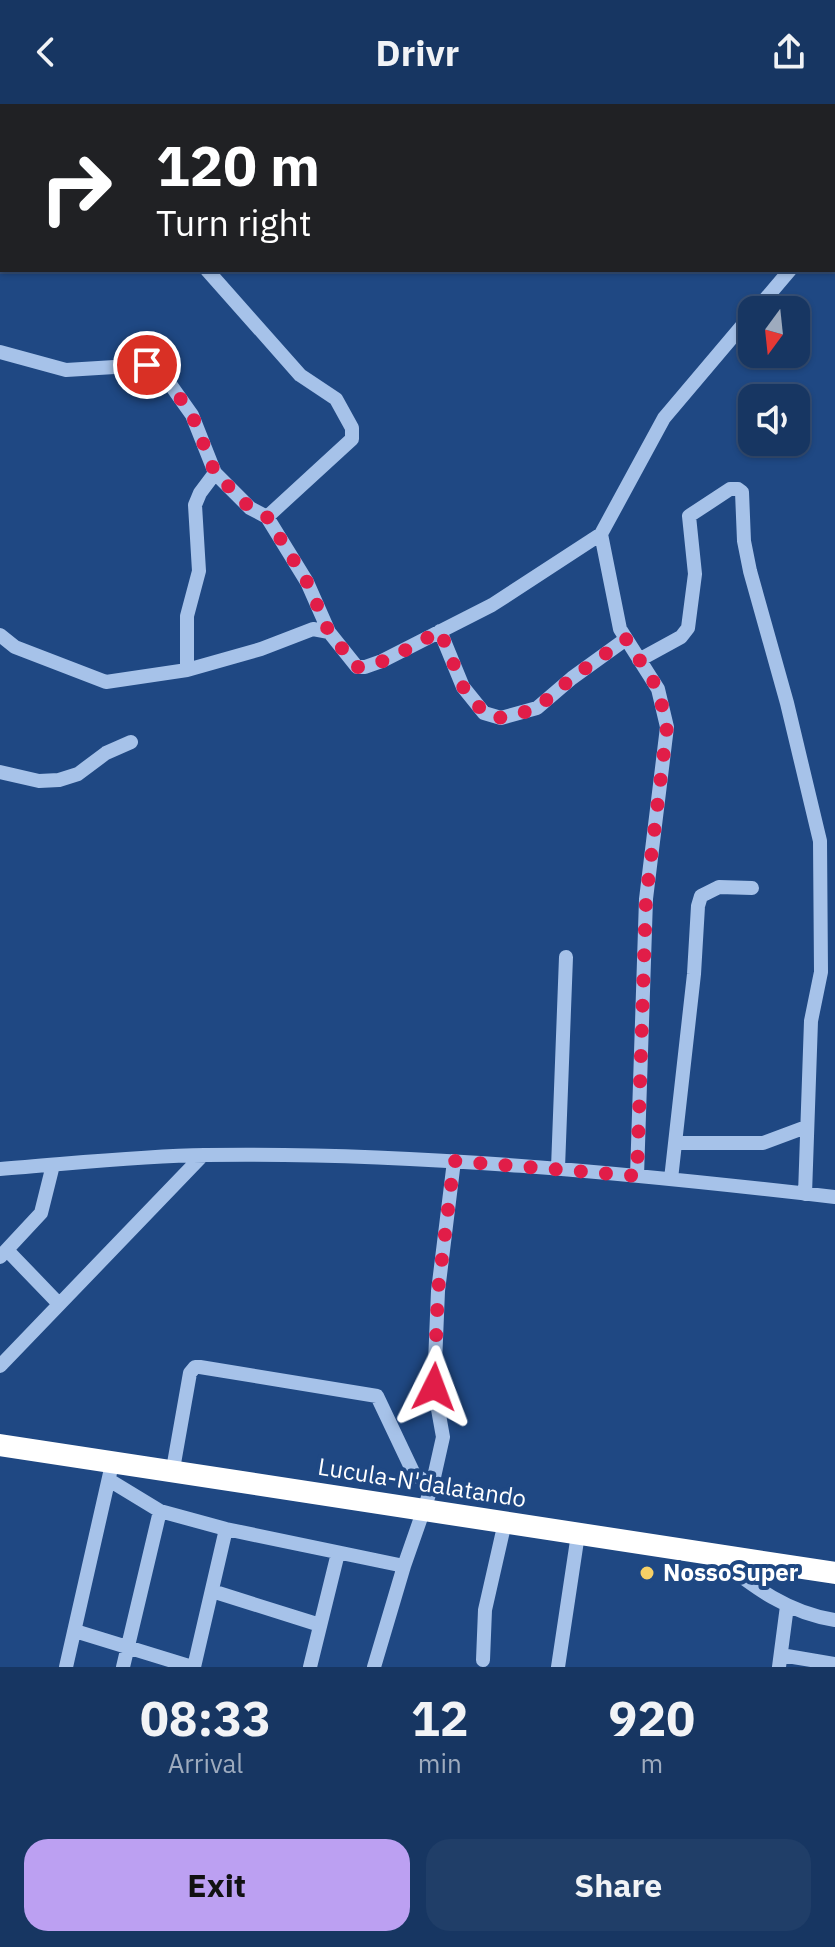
<!DOCTYPE html>
<html lang="en">
<head>
<meta charset="utf-8">
<style>
	body { margin:0; font-family:"IBM Plex Sans",sans-serif; background:#203e68; color:#f1f3f6; height:100vh; display:flex; flex-direction:column; font-size:30px; white-space:nowrap }
	* { box-sizing:border-box; margin:0 }
	p { font-size:26px; color:#9eabbe }
	.icon { flex:none; width:44px; height:44px; fill:none; stroke:currentColor; stroke-width:2; stroke-linecap:round; stroke-linejoin:round }
	.map { position:relative; height:1563px; overflow:hidden }
	.panel { display:flex; flex-direction:column; background:#173662; flex:1 }
	.panel>* { flex:none }
	.banner { position:absolute; left:0px; top:0px; width:836px; height:168px; box-shadow:0 2px 6px #0004,0 0 0 2px #365077; background:#202124; color:#fff; overflow:hidden }
	.needle { width:52px; rotate:195deg }
	.tools { position:absolute; left:738px; top:192px; display:grid; gap:16px }
	.tools a { display:grid; place-items:center; width:72px; height:72px; border-radius:16px; background:#173662; box-shadow:0 2px 6px #0004,0 0 0 2px #365077; font-size:40px }
	.pin { position:absolute; display:grid; place-items:center; width:68px; height:68px; color:#fff; margin:-34px; border:4px solid #fff; border-radius:50%; box-shadow:0 2px 8px #0007 }
	.me { position:absolute; width:88px; margin:-44px; rotate:3deg; stroke-linejoin:round; filter:drop-shadow(0 0 6px #0008) }
	.turn { display:flex; align-items:center; gap:28px; height:168px; padding:0 24px; font-size:36px }
	.turn .icon { width:104px; height:104px; stroke-width:2.5 }
	.turn b { display:block; font-size:56px; line-height:68px }
	.eta { display:flex; justify-content:space-evenly; align-items:center; height:136px; text-align:center }
	.eta b { font-size:48px; font-weight:700; line-height:56px }
	.cta { display:flex; gap:16px; margin-top:auto; padding:16px 24px }
	.cta a { flex:1; height:92px; border-radius:24px; background:#bca0f2; color:#111; font-size:32px; font-weight:700; line-height:92px; text-align:center }
	.cta a+a { background:#203e68; color:#f1f3f6 }
	header { display:flex; justify-content:space-between; align-items:center; height:104px; padding:0 24px; background:#173662; font-size:36px; font-weight:700 }
	.map>svg:first-child { display:block }
	.lines { fill:none; stroke-linecap:round; stroke-linejoin:round }
	.minor { stroke:#a6c2e9; stroke-width:14 }
	.highway { stroke:#fff; stroke-width:22 }
	.route { stroke:#e11d48; stroke-width:14; stroke-dasharray:0 25.2 }
	.poi-dot { fill:#f7d166; stroke:#1f4883; stroke-width:3 }
	.labels { text-anchor:middle; stroke-width:8; stroke-linejoin:round; paint-order:stroke }
	.street-label { font-size:24px; fill:#fff; stroke:#1f4883 }
	.poi-label { font-size:24px; font-weight:bold; fill:#fff; stroke:#1f4883; text-anchor:start }
</style>
</head>
<body>
<header><svg class="icon" aria-label="back" viewBox="0 0 24 24"><path d="M15 5l-7 7 7 7"/></svg>Drivr<svg class="icon" aria-label="share" viewBox="0 0 24 24"><path d="M12 15V3M7 8l5-5 5 5M5 13v7h14v-7"/></svg></header>
<div class="map">
<svg width="835" height="1563" viewBox="0 0 835 1563">
	<rect width="100%" height="100%" fill="#1f4883"/>
	<g class="lines">
		<path class="minor" d="M 431,0 L 434,2
			M 754,0 L 754,2
			M 43,2 L 43,0
			M 121,2 L 122,0
			M 211,2 L 212,0
			M 554,2 L 555,0
			M 780,2 L 782,2
			M 834,27 L 835,27
			M 0,38 L 2,37
			M 0,103 L 2,97
			M 0,121 L 2,120
			M 834,125 L 835,124
			M 207,166 L 300,271 L 336,295 L 352,324 L 352,335 L 267,413
			M 756,206 L 790,166
			M 0,248 L 66,266 L 147,261 L 158,263 L 192,311 L 215,369 L 250,404 L 267,413 L 307,478 L 329,528
			M 601,430 L 620,525 L 658,585 L 667,623 L 646,795 L 637,1072
			M 440,527 L 463,583 L 484,609 L 501,614 L 537,604 L 572,574 L 626,535
			M 0,531 L 15,543 L 106,578 L 187,566 L 261,545 L 313,525 L 329,528 L 357,563 L 365,563 L 382,557 L 492,501 L 601,430 L 664,314 L 752,210
			M 639,556 L 681,533 L 688,524 L 695,470 L 689,412 L 730,385 L 738,385 L 742,388 L 744,437 L 750,467 L 787,599 L 820,737 L 821,868 L 811,917 L 805,1090
			M 187,566 L 187,512 L 199,467 L 195,401 L 200,389 L 215,369
			M 0,668 L 39,677 L 59,676 L 78,670 L 106,649 L 131,638
			M 675,1039 L 763,1039 L 806,1023
			M 558,1064 L 566,853
			M 0,1065 C 68,1060 137,1052 206,1051 C 416,1048 626,1069 835,1093
			M 671,1075 L 694,870 L 698,802 L 701,792 L 719,783 L 752,784
			M 7,1146 L 59,1200
			M 0,1153 L 41,1109 L 53,1061
			M 0,1262 L 203,1051
			M 173,1365 L 190,1269 L 195,1263 L 200,1263 L 377,1292 L 414,1370 L 432,1382
			M 109,1376 L 160,1407 L 226,1425 L 404,1462
			M 717,1454 C 754,1483 788,1509 835,1516
			M 212,1487 L 320,1521
			M 75,1527 L 192,1563
			M 781,1551 L 835,1560
			M 483,1556 L 485,1506 L 505,1418
			M 66,1563 L 110,1369
			M 123,1563 L 160,1407
			M 194,1563 L 226,1425
			M 310,1563 L 338,1449
			M 374,1563 L 404,1462 L 432,1382 L 443,1333 L 434,1283 L 438,1187 L 454,1057
			M 558,1563 L 578,1430
			M 779,1563 L 787,1502"/>
		<path class="highway" d="M 0,1341 L 835,1469"/>
	</g>
	<g class="lines">
		<path class="route" d="M 147,261 L 158,263 L 192,311 L 215,369 L 250,404 L 267,413 L 307,478 L 329,528 L 357,563 C 378,565 420,537 440,527 L 463,583 L 484,609 L 495,614 L 509,613 L 537,604 L 572,574 L 626,535 L 658,585 L 667,623 L 646,795 L 637,1072 L 454,1057 L 438,1187 L 434,1283"/>
	</g>
	<circle class="poi-dot" cx="647" cy="1469" r="8"/>
	<g class="labels">
		<g class="street-label">
			<text transform="translate(422 1379) rotate(9)" y="8">Lucula-N'dalatando</text>
		</g>
		<g class="poi-label">
			<text x="663" y="1477">NossoSuper</text>
		</g>
	</g>
</svg>
<div class="tools">
<a><svg class="needle" viewBox="-14 -14 28 28"><path d="M0-13l5 13h-10z" fill="#e53935"/><path d="M0 13l5-13h-10z" fill="#9eabbe"/></svg></a>
<a><svg class="icon" aria-label="sound" viewBox="0 0 24 24"><path d="M4 9h4l5-4v14l-5-4H4zM17 9q2 3 0 6"/></svg></a>
</div>
<div class="pin" style="left:147px;top:261px;background:#d93025"><svg class="icon" aria-label="arrive" viewBox="0 0 24 24"><path d="M6 21V4h12l-3 4 3 4H6"/></svg></div>
<svg class="me" style="left:434px;top:1283px" viewBox="-20 -20 40 40"><path d="M0-17L14 15 0 8-14 15z" fill="#e11d48" stroke="#fff" stroke-width="4"/></svg>
<div class="banner">
<div class="turn"><svg class="icon" aria-label="right" viewBox="0 0 24 24"><path d="M7 20v-9h11M14 6l5 5-5 5"/></svg><div><b>120 m</b>Turn right</div></div>
</div>
</div>
<section class="panel">
<div class="eta">
<div><b>08:33</b><p>Arrival</p></div>
<div><b>12</b><p>min</p></div>
<div><b>920</b><p>m</p></div>
</div>
<div class="cta"><a>Exit</a><a>Share</a></div>
</section>
</body>
</html>
